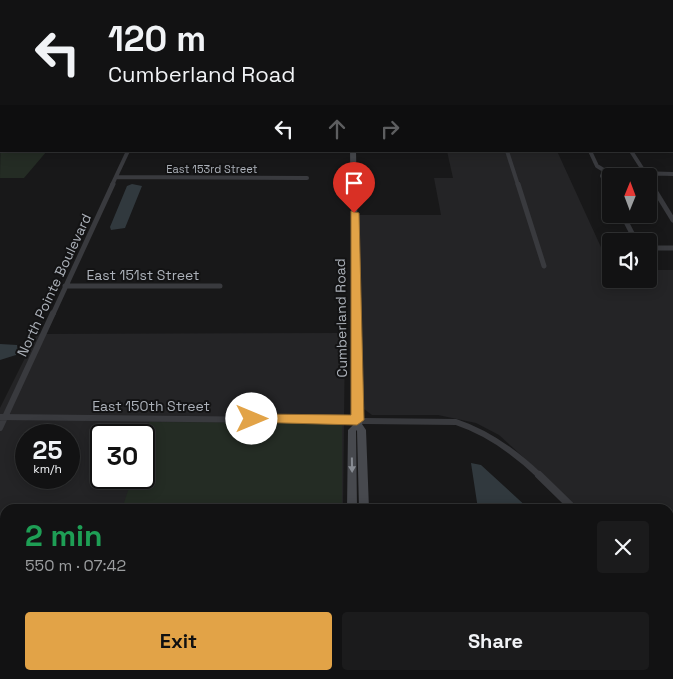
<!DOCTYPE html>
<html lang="en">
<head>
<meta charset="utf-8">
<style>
	body { margin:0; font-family:"Space Grotesk",sans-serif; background:#1b1b1c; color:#f1f3f6; height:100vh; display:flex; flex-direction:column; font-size:19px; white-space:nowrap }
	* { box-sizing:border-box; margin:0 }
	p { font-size:16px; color:#9c9ea0 }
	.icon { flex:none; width:28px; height:28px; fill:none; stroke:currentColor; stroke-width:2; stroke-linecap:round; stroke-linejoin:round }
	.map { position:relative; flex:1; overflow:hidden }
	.side { position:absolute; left:0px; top:504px; width:674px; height:176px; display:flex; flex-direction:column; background:#121213; border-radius:15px 15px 0 0; box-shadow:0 2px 12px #0003,0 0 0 1px #313233 }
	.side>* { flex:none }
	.top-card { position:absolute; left:0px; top:0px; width:674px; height:152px; box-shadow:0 2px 12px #0003,0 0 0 1px #313233; background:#121213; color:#f1f3f6; overflow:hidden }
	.needle { width:32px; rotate:1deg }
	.buttons { position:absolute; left:602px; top:168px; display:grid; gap:10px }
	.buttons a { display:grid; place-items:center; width:55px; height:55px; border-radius:5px; background:#121213; box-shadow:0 2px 12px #0003,0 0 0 1px #313233; font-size:25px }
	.speed { position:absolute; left:15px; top:424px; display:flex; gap:10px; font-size:25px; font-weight:700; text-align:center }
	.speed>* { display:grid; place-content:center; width:65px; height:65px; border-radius:50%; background:#121213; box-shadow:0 2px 12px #0003,0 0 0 1px #313233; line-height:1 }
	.speed small { font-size:12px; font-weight:400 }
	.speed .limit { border:2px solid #111; border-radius:8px; background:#fff; color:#111 }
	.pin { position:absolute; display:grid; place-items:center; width:42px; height:42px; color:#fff; margin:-51px -21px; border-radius:50% 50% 50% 0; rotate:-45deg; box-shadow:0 0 5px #0007 }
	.pin .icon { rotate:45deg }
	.me { position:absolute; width:55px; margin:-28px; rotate:90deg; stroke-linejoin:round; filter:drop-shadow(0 0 4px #0008) }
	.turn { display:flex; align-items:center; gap:18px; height:105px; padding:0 25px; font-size:22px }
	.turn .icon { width:65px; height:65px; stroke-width:2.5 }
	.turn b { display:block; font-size:35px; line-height:42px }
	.lanes { display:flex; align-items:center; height:48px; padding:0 25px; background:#0003; justify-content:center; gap:25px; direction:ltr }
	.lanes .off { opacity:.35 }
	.round { display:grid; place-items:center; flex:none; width:52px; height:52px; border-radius:5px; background:#1b1b1c }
	.headline { display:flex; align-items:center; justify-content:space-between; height:85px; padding:0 25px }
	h1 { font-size:30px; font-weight:700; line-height:38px; color:#1e9e55 }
	.primary-button { display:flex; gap:10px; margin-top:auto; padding:10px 25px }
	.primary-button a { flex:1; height:58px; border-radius:5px; background:#e2a347; color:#111; font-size:20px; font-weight:700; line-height:58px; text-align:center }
	.primary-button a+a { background:#1b1b1c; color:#f1f3f6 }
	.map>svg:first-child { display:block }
	.built { fill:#242426; fill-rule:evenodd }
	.green { fill:#242c24 }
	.water { fill:#31393e }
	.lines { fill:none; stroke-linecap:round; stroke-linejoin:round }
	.street-far4 { stroke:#393a3e; stroke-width:3 }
	.street-far3 { stroke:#393a3e; stroke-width:4 }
	.street-far2 { stroke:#393a3e; stroke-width:5 }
	.street-far1 { stroke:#393a3e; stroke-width:6 }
	.street { stroke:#393a3e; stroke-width:8 }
	.secondary { fill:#47494e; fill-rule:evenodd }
	.highway { stroke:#65696f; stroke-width:10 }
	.oneway { fill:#888c93 }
	.route { fill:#e2a347; stroke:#936a2e }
	.labels { text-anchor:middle; stroke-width:4; stroke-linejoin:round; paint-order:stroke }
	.far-street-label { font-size:11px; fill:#abb0b8; stroke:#131314 }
	.street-label { font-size:14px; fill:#abb0b8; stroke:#131314 }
</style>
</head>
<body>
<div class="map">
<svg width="673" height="679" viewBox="0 0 673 679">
	<rect width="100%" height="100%" fill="#181819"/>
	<path class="built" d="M 447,151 L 557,151 L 611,269 L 611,279 L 649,279 L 649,270 L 673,270 L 673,553 L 669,552 L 669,509 L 580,509 L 499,435 L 476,423 L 438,415 L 372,415 L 364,409 L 360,354 L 361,298 L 355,215 L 441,215 L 434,178 L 453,178 Z
		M 345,333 L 343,509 L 5,509 L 5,675 L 341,675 L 341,679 L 0,679 L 0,408 L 37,334 ZM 26,435 L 69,435 L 69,478 L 26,478 ZM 101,435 L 144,435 L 144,478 L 101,478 Z"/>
	<path class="green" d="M 1,117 L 1,151 L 47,151 L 24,178 L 0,178 Z
		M 149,422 L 339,423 L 342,425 L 342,509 L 122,509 L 132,478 L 144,478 L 144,439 Z"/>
	<path class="water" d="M 132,184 L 142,186 L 125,228 L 111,230 L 110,227 L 127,186 Z
		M 0,344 L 17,345 L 18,351 L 16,355 L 0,360 Z
		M 471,463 L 481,465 L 529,509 L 478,509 Z
		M 669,593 L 673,594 L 673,677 L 622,678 L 614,675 L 669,675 Z"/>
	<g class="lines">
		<path class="street-far4" d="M 82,0 L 85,1
			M 35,1 L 37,0
			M 151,1 L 153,0
			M 510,1 L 513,0"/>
		<path class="street-far3" d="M 507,151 L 518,185
			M 590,151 L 597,166 L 607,172 L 673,174
			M 631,151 L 647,176
			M 604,171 L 602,176 L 607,185
			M 116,177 L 307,178
			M 649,180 L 652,185
			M 112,185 L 128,151"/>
		<path class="street-far2" d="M 518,184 L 544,266
			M 606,184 L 611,193
			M 651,184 L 673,220
			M 622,214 L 636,241
			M 649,248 L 673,248
			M 65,286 L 220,286
			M 53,314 L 113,184"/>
		<path class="street-far1" d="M 0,417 L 456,422 C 489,433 515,452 540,476
			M 0,428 L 53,313"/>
		<path class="street" d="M 539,475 L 574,509
			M 669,558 L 673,558
			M 0,645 L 5,645
			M 501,675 L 506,679"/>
		<path class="secondary" d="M 672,38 L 673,38 L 673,40 L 672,40 Z
			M 0,42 L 1,42 L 1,46 L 0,46 Z
			M 350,151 L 356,151 L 362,424 L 366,430 L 369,509 L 359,509 L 357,430 L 356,431 L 357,509 L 347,509 L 348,430 L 354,424 Z
			M 356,675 L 368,675 L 368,679 L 356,679 Z"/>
		<path class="highway" d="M 223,1 L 226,0
			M 233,1 L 235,0
			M 0,118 L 1,117"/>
	</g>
	<defs><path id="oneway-solid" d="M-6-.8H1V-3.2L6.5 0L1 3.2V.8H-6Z" transform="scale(1.25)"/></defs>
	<use class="oneway" href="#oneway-solid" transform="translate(352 465) rotate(89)"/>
	<path class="route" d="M 351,211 L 359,213 L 364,420 L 357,425 L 248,422 L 246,419 L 252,414 L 351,415 Z"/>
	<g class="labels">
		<g class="far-street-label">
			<text x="212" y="173">East 153rd Street</text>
		</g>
		<g class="street-label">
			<text x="143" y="280">East 151st Street</text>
			<text transform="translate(54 285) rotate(-65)" y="5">North Pointe Boulevard</text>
			<text transform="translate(341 318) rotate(-91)" y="5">Cumberland Road</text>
			<text x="151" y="411">East 150th Street</text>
		</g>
	</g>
</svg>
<div class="buttons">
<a><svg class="needle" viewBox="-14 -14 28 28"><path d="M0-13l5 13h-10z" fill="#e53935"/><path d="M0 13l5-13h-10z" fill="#9c9ea0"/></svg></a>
<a><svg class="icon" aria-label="sound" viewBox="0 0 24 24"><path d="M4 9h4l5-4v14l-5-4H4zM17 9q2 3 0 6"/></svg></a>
</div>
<div class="speed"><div>25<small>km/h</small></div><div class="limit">30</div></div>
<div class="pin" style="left:354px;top:213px;background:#d93025"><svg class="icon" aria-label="arrive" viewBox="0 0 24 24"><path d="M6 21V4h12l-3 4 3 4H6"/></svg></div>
<svg class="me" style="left:252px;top:419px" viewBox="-20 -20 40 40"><circle r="19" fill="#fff"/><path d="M0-13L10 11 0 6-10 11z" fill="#e2a347"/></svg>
<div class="top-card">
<div class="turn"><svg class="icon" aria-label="left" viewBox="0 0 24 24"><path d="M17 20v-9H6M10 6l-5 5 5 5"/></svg><div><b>120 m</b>Cumberland Road</div></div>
<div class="lanes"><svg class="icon" aria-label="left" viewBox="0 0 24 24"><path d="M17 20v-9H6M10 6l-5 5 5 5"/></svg><svg class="icon off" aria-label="ahead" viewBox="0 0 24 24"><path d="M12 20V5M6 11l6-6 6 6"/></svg><svg class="icon off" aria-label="right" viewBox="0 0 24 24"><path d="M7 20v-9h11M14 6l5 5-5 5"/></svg></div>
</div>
<section class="side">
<div class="headline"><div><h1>2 min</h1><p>550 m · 07:42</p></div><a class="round"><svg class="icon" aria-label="close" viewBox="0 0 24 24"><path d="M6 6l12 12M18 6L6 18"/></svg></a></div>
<div class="primary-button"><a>Exit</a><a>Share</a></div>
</section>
</div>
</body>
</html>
